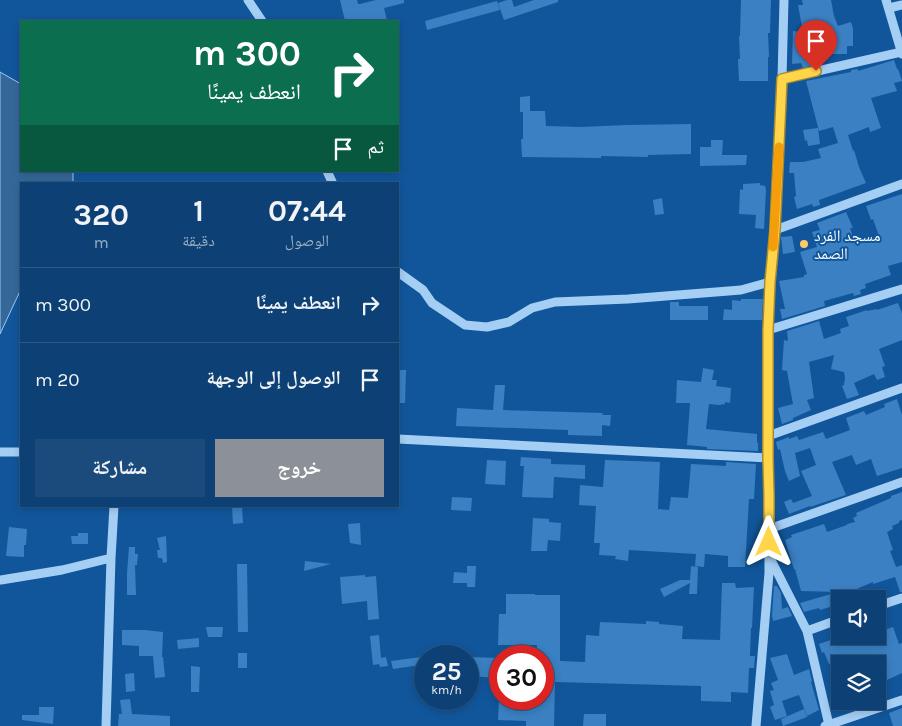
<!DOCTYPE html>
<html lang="ar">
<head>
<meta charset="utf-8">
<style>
	body { margin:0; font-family:Karla,"Noto Naskh Arabic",sans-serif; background:#1b4b7c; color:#f1f3f6; direction:rtl; height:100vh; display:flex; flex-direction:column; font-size:19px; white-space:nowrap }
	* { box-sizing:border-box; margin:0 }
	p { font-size:16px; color:#9aafc5 }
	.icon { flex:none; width:28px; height:28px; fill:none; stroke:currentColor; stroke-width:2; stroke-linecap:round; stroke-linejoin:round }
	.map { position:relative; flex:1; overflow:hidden; direction:ltr }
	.sheet { position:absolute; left:20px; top:182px; width:379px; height:325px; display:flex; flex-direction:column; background:#0d4074; border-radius:0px; box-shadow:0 2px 8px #0003,0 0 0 1px #2d5986; direction:rtl }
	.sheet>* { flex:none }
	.banner { position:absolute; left:20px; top:20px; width:379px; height:152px; border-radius:0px; box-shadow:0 2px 8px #0003,0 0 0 1px #2d5986; direction:rtl; background:#0b6e4f; color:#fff; overflow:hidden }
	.fabs { position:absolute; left:831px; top:590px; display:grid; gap:10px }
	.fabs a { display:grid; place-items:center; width:55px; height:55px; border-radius:0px; background:#0d4074; box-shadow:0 2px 8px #0003,0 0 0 1px #2d5986; font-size:25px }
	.speed { position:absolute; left:414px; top:645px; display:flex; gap:10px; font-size:25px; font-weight:700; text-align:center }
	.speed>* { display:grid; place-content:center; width:65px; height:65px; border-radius:50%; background:#0d4074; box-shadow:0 2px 8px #0003,0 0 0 1px #2d5986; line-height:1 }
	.speed small { font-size:12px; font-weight:400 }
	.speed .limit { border:8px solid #d22; background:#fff; color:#111 }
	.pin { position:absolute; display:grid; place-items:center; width:42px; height:42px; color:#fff; margin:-51px -21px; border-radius:50% 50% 50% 0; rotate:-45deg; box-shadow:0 0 5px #0007 }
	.pin .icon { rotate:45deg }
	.me { position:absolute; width:55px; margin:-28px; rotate:0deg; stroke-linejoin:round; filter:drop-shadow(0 0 4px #0008) }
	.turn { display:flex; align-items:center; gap:18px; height:105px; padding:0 15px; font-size:22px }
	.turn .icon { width:65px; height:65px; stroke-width:2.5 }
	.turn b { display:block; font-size:35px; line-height:42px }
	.then { display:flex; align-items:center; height:48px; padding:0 15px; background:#0003; gap:10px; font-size:19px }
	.eta { display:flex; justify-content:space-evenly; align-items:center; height:85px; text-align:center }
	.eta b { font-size:30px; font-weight:700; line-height:35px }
	.button { display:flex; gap:10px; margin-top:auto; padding:10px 15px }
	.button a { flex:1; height:58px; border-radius:0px; background:#8c9099; color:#fff; font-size:20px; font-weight:700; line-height:58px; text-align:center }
	.button a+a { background:#1b4b7c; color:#f1f3f6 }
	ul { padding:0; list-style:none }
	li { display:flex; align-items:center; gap:15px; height:75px; padding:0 15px; border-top:1px solid #2d5986 }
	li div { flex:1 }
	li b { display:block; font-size:19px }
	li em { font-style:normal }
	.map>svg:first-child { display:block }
	.water { fill:#356899; stroke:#97caf8 }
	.building { fill:#3a80c2 }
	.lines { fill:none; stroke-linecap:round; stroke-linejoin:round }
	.minor { stroke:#a5cef4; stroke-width:9 }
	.route-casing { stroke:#a68a30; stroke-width:12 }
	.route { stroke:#ffd54a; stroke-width:9 }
	.slow { stroke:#f59e0b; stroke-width:9 }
	.poi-dot { fill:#ffc968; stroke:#11569b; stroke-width:2 }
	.labels { text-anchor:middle; stroke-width:4; stroke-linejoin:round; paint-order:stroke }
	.poi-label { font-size:16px; fill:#fff; stroke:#11569b; text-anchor:start }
</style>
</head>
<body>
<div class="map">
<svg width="902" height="726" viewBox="0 0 902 726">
	<rect width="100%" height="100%" fill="#11569b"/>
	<path class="water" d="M 0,72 L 21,84 L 21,171 L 73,171 L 73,181 L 72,184 L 21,184 L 21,289 L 0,334 Z"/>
	<path class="building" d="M 340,0 L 357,0 L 358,4 L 360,4 L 376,0 L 404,0 L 404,3 L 384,8 L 387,21 L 345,21 Z
		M 507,0 L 512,0 L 514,7 L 534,0 L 558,0 L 558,2 L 504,20 L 498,3 Z
		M 741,0 L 771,0 L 770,33 L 768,33 L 769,57 L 768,57 L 768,81 L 739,81 L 738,59 L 740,59 L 739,36 L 740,36 Z
		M 802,0 L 831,0 L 834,16 L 838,26 L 851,22 L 853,28 L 853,46 L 847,46 L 847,54 L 826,54 L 828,59 L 814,65 L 803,68 L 801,63 L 792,64 L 793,31 L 803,32 L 798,5 L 803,5 Z
		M 497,1 L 500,10 L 427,30 L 425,21 Z
		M 894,60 L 897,69 L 898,69 L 902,81 L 894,83 L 897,91 L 871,98 L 881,128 L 870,132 L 869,127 L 848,135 L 853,151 L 854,150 L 859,167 L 866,183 L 819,200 L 820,205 L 813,207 L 812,204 L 797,209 L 794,197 L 796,196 L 794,173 L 789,173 L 790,162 L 803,162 L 821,158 L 818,149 L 838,143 L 833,127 L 819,131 L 806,81 L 851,72 L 851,70 L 858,69 L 858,71 Z
		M 530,96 L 530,111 L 545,111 L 546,126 L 580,127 L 627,125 L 691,124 L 691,154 L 648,155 L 648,157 L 601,156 L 601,158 L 522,157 L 521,139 L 523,139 L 523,112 L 520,112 L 520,97 Z
		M 818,128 L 820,144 L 808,146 L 807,140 L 805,141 L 803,130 Z
		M 711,140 L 723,140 L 722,155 L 747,155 L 746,165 L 700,166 L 700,147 L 711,147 Z
		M 760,183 L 760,185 L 765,186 L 766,190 L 764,229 L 755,228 L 756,215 L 739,214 L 740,189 L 743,190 L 743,184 Z
		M 902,194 L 902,262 L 888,266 L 891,275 L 865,284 L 866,288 L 860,290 L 861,294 L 854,296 L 853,293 L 824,301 L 825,306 L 782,319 L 780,309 L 785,309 L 779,281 L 804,277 L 804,275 L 807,274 L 800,252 L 817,247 L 812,232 L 820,230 L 817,223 L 846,212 L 853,228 L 850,228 L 855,243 L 879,236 L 873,219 L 871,220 L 866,206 Z
		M 662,198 L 664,214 L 655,215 L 653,200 Z
		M 792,236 L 795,252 L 783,254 L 781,237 Z
		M 741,299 L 763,299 L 762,320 L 723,320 L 724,309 L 732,310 L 732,300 L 741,301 Z
		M 670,302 L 679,302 L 679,306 L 708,306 L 708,320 L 670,320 Z
		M 898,303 L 902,313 L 902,340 L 879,349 L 885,366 L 882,367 L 885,377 L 877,380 L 874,374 L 854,383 L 859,395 L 847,399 L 842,386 L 844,385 L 845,378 L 844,372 L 831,369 L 834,355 L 809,362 L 814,398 L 807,400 L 811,410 L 793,418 L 793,420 L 782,424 L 778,408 L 793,404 L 787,371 L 782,370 L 784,340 L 788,341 L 787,331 L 819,321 L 824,339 L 841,333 L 840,329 L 849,326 L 846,317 L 867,310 L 867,311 L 877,309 L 877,310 Z
		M 703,368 L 714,370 L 712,380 L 717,380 L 716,386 L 731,388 L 730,403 L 725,402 L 725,404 L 719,405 L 709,404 L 706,429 L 757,434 L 757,443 L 758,443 L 758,451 L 707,449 L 707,447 L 687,445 L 690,403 L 676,403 L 677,380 L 701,382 Z
		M 398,370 L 406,370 L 405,403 L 398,403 Z
		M 495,385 L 505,385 L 503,410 L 603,413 L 602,415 L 611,415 L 610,426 L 602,425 L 602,436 L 568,435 L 568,430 L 456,426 L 457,408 L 493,410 Z
		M 897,399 L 902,415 L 902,468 L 877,476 L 871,459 L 856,465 L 852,455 L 832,462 L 846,495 L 810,507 L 810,506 L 789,514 L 784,502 L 791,499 L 793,503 L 812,496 L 801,471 L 816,465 L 810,448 L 795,453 L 800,476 L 789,481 L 785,471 L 780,449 L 778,450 L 776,442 L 789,437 L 789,439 L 797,436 L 799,440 L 823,432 L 826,439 L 850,430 L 846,418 L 864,411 L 866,415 L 885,407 L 884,404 Z
		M 521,457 L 551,459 L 551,464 L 585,465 L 585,479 L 554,477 L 553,498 L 522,497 L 524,466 L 520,466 Z
		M 487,460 L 506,461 L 505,485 L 485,484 Z
		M 605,460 L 660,462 L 658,509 L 669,510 L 671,497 L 688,498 L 691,464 L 726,466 L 726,462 L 756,464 L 754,499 L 749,499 L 745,567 L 728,567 L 728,556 L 705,554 L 704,567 L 695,566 L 696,554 L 629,550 L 628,561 L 615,559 L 616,556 L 599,555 L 600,543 L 594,543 L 596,506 L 579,505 L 580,485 L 603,487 Z
		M 902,492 L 902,520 L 899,521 L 899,523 L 892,526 L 893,529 L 887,532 L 893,550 L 890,551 L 896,567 L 902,565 L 902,592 L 900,592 L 895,577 L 873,584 L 873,582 L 845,594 L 846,599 L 840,599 L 840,604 L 820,610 L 819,608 L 804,612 L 800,603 L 838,592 L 801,591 L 795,569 L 794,569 L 792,563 L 785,540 L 792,537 L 791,535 L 824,524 L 827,532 L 847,525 L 847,524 L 855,522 L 853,518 L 857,516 L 856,513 L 891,498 L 891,496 Z
		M 452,497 L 472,498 L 471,511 L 451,510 Z
		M 232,506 L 242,506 L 243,523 L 233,524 Z
		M 533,518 L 549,519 L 549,522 L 561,523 L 560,541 L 548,540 L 547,551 L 531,551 Z
		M 360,523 L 361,545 L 350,543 L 348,524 Z
		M 9,527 L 27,529 L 26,545 L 24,545 L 24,557 L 6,556 Z
		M 78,533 L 88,533 L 88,544 L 72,544 L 71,536 L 78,536 Z
		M 166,536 L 167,562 L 163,563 L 162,558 L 158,558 L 157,550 L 160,550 L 157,538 Z
		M 129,547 L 135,547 L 135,554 L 138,554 L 137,565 L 135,565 L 136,595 L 127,595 L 127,573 Z
		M 305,561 L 331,564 L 304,571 Z
		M 237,564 L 247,564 L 248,632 L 238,632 Z
		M 467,566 L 476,566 L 475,587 L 467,587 L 467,583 L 453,583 L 454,572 L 467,573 Z
		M 691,566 L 698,567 L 697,594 L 689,594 L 690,583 L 664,597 L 660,589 L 680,580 L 690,580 Z
		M 365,575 L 365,577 L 376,576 L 379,619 L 368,620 L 367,601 L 342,604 L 340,577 Z
		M 722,583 L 735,583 L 736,588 L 754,587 L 752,628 L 751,628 L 750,656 L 755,656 L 754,668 L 749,668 L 748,693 L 731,692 L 731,702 L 701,701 L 701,686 L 555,682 L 554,726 L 526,726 L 526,721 L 498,720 L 499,699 L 542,699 L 542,656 L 537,656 L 537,645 L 498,645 L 499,614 L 506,614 L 506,594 L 535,594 L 535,595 L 560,595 L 560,661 L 585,662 L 586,635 L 599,636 L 600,622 L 646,624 L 646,621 L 659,622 L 659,624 L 683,626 L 682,639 L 720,640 Z
		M 774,586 L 777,586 L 781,593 L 782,609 L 788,607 L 792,616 L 773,621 L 772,616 Z
		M 884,621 L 887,629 L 893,627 L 899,644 L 902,643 L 902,673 L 878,684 L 878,664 L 841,664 L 840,662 L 840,664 L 829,664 L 824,652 L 822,653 L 819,644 L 842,636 L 878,636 L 878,623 Z
		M 206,627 L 223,627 L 222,637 L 208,637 Z
		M 122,630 L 145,630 L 163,632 L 162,657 L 163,657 L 165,677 L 155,678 L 153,656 L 139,656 L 139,646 L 122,645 Z
		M 379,635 L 381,658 L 386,657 L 388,666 L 380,667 L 379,664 L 373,665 L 370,636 Z
		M 199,638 L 199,647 L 178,649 L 177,640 Z
		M 238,653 L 247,653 L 247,668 L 238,668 Z
		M 787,654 L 794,675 L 809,669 L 812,681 L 811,682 L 819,710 L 807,716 L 799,695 L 782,701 L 787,716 L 775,720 L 770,707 L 774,705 L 770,691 L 774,690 L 771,683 L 778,680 L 770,658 Z
		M 421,657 L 421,665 L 393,669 L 391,661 Z
		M 468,657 L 500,658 L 500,678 L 468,676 Z
		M 191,666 L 200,667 L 199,692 L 191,692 Z
		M 134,673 L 135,691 L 126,692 L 125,674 Z
		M 130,699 L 132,714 L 170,716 L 170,726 L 118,726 L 119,714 L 122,714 L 120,700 Z
		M 39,707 L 54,707 L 53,724 L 22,720 L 22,715 L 39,715 Z
		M 902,708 L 902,726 L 893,726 L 889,713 Z
		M 804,709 L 807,717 L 783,726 L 781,719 Z
		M 584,714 L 606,714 L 606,726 L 583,726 Z"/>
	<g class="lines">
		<path class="minor" d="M 248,0 L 262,21
			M 886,0 L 902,54
			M 889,8 L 902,5
			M 782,79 L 902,52
			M 327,171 L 333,184
			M 775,230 L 902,184
			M 398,272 L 423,290 L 432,303 L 465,325 L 487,327 L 509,322 L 532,308 L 555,302 L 628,299 L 741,290 L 770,282
			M 768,330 L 902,289
			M 768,436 L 902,388
			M 398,439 L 768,458
			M 0,452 L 21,452
			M 769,529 L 902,482
			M 769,556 L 807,631 L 829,725
			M 1,580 L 62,570 L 111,558
			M 878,606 L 902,598
			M 807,631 L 840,619
			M 106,726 L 111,558 L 114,506
			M 756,726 L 769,573 L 768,330 L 770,282 L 775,230 L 782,79 L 784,0
			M 825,726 L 902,700"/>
	</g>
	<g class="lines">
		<defs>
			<path id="route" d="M 769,542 L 769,496 L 768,458 L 768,330 L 770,282 L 775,230 L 782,79 L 816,71"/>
		</defs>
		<use href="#route" class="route-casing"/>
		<use href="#route" class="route"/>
		<path class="slow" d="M 773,247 L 779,147"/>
	</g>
	<circle class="poi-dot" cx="804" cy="244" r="5"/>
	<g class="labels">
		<g class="poi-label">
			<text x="814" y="241">مسجد الفرد<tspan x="814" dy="18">الصمد</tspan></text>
		</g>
	</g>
</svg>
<div class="fabs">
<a><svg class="icon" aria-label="sound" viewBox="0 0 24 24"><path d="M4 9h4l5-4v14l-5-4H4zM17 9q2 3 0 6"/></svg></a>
<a><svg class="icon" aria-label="layers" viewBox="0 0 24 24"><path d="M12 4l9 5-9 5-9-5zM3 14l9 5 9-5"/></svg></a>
</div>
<div class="speed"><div>25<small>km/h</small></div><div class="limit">30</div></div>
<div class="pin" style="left:816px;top:71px;background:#d93025"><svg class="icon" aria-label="arrive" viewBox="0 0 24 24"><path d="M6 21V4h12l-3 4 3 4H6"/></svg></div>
<svg class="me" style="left:769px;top:542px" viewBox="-20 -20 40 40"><path d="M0-17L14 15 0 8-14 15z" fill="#ffd54a" stroke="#fff" stroke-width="4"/></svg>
<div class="banner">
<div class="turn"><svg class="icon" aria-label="right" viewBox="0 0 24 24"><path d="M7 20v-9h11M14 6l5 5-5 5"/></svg><div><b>300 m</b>انعطف يمينًا</div></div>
<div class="then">ثم<svg class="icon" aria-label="arrive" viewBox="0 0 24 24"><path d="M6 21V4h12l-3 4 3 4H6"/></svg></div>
</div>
<section class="sheet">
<div class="eta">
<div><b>07:44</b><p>الوصول</p></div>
<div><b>1</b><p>دقيقة</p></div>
<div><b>320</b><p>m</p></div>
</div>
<ul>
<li><svg class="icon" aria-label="right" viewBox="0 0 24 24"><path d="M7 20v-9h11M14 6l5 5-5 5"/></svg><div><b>انعطف يمينًا</b></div><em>300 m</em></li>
<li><svg class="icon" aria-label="arrive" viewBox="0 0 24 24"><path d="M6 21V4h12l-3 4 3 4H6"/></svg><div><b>الوصول إلى الوجهة</b></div><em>20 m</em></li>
</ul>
<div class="button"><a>خروج</a><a>مشاركة</a></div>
</section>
</div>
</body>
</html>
